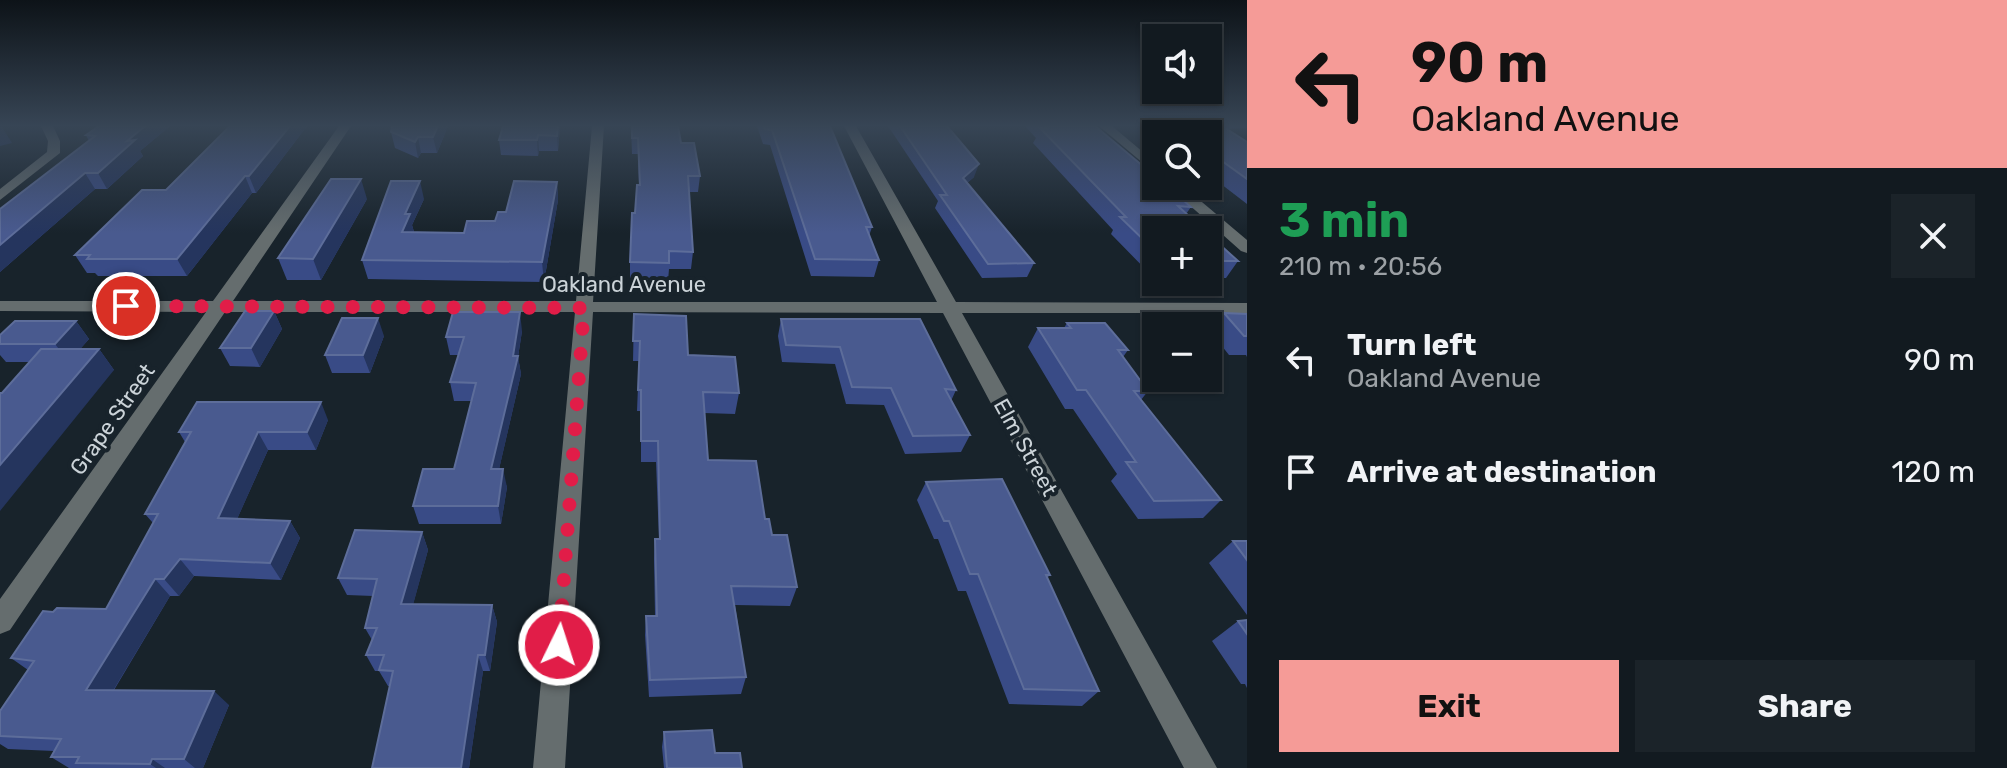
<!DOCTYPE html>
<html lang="en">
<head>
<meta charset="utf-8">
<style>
	body { margin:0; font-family:Rubik,sans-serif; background:#1b2329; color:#f1f3f6; height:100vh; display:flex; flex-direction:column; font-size:30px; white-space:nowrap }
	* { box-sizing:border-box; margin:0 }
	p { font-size:26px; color:#9ca1a5 }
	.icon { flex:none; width:44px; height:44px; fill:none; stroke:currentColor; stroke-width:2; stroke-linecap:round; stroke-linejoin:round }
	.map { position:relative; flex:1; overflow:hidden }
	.drawer { display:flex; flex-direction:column; background:#121a20; width:760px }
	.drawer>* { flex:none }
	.hud { background:#f59b97; color:#111; overflow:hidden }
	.fabs { position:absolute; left:1142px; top:24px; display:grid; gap:16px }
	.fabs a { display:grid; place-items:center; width:80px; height:80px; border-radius:0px; background:#121a20; box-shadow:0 2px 6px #0004,0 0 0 2px #31383e; font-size:40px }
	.pin { position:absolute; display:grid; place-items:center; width:68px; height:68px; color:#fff; margin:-34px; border:4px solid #fff; border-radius:50%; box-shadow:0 2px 8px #0007 }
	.me { position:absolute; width:88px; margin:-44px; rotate:4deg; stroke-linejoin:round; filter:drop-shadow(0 0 6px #0008) }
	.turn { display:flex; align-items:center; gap:28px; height:168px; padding:0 32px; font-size:36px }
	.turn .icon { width:104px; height:104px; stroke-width:2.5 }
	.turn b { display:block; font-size:56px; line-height:68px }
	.round { display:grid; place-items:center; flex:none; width:84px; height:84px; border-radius:0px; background:#1b2329 }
	.head { display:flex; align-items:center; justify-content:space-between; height:136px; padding:0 32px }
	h1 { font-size:48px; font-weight:700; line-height:60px; color:#1e9e55 }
	.action { display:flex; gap:16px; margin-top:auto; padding:16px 32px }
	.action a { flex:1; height:92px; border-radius:0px; background:#f59b97; color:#111; font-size:32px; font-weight:700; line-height:92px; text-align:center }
	.action a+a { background:#1b2329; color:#f1f3f6 }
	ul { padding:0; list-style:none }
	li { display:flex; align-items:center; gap:24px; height:112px; padding:0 32px }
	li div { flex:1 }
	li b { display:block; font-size:30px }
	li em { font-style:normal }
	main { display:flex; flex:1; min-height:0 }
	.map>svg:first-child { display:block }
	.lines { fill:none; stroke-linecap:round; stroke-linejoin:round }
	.minor { fill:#656d6e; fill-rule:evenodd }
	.wall { fill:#394b86 }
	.shaded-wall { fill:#25355e }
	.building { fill:#495a8f; stroke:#5d6d9a; stroke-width:2 }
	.route { stroke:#e11d48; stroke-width:14; stroke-dasharray:0 25.2 }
	.labels { text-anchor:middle; stroke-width:8; stroke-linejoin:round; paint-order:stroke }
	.street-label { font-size:22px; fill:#cbd3d8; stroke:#18232b }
</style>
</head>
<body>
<main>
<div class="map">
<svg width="1247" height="768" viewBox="0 0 1247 768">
	<rect width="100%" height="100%" fill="#18232b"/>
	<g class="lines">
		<path class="minor" d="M 41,126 L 53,126 L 60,141 L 60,153 L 0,200 L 0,189 L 47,152 L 48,141 Z
			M 339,126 L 351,126 L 233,301 L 576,301 L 592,126 L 604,126 L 593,302 L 937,302 L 844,126 L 856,126 L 956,302 L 1247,303 L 1247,313 L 962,313 L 1217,768 L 1184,768 L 943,313 L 593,312 L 565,768 L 533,768 L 575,312 L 225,312 L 10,630 L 0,634 L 0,599 L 206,312 L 0,311 L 0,301 L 213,301 Z
			M 1099,126 L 1112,126 L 1156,163 L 1156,174 Z
			M 1168,186 L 1183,186 L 1247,240 L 1247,253 L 1241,251 Z"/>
	</g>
	<path class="wall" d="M 99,126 L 170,126 L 140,151 L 143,156 L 107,189 L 95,189 L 0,272 L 0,209 L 89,141 L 86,135 Z
		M 230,126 L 307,126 L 256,193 L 252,193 L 187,276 L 98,276 L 95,273 L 87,273 L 75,255 L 166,190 Z
		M 392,126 L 448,126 L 437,153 L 421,153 L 418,158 L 395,148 L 391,132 Z
		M 503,126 L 560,126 L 558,151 L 539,151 L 538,156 L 501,155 L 499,140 Z
		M 631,126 L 681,143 L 700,176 L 698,192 L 689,192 L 693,252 L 691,269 L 669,269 L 668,281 L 630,280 L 630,262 L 639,185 L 638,154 L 632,154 Z
		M 757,126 L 822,126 L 872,227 L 869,236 L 879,260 L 874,277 L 811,276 L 770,145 L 763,144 Z
		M 888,126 L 947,126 L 974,177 L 967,183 L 1034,263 L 1027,277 L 982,278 L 935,208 L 938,201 Z
		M 1025,126 L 1095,126 L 1191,207 L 1186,214 L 1156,230 L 1156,277 L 1153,277 L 1111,234 L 1113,230 L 1033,143 L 1036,138 Z
		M 1146,126 L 1247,126 L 1247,128 L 1226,129 L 1247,142 L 1247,204 L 1208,174 L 1208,134 L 1156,134 Z
		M 557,182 L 558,200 L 544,282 L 368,279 L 362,260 L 424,199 L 412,225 L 414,232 L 464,233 L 495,221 L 506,212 Z
		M 367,199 L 321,280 L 287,280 L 278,258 Z
		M 1208,234 L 1238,261 L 1226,278 L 1208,278 Z
		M 274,311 L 282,329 L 260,367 L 230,366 L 220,348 Z
		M 1224,313 L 1247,314 L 1247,357 L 1246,355 L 1229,355 L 1210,331 Z
		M 634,314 L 739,393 L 735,414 L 704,413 L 708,460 L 765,519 L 797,587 L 790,606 L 735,605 L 746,677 L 741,694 L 649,697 L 645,635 L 646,616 L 655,616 L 654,559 L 655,539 L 659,539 L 656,462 L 641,462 L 641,411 L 637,411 L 639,361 L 633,361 Z
		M 781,319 L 956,390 L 951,401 L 970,435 L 961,452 L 905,454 L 884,405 L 846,404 L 835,364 L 782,362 L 778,336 Z
		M 76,321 L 89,339 L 80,349 L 99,349 L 114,370 L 2,393 L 30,362 L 6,362 L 0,355 L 0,335 Z
		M 1067,323 L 1128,350 L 1123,357 L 1148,391 L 1141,400 L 1221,500 L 1203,518 L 1138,519 L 1111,481 L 1117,474 L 1073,409 L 1065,409 L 1028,347 L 1038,328 L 1064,328 Z
		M 522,331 L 518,357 L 521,374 L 499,469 L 507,487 L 501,524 L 419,524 L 413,506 L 454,469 L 472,401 L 454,401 L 450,382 L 458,355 L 450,355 L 446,337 Z
		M 384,336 L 370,373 L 332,373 L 325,355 Z
		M 328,420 L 316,450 L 268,450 L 237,519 L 290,521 L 300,538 L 281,580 L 194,576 L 179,596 L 170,596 L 114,690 L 229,705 L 203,768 L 69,768 L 51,757 L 54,751 L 8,749 L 0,744 L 0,711 L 28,670 L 11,658 L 53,612 L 106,609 L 153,523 L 145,514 L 185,442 L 179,432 Z
		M 926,482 L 1050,575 L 1047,578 L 1099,691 L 1082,706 L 1009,704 L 966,591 L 958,591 L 938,539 L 934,539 L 917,500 Z
		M 422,532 L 428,550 L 413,604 L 492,605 L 497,622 L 490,671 L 483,671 L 469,768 L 372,768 L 390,686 L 388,686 L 379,671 L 375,671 L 366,655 L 372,640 L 365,628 L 373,596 L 347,595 L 338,578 Z
		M 1233,541 L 1247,541 L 1247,615 L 1209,563 Z
		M 1247,620 L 1247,688 L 1245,684 L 1241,684 L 1212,641 L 1238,621 Z
		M 664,732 L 715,753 L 742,768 L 664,768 L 662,747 Z"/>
	<path class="shaded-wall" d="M 145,126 L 170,126 L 140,151 L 143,156 L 107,189 L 98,173 L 127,141 Z
		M 290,126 L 307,126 L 256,193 L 249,176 Z
		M 438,126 L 448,126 L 437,153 L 433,137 Z
		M 558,126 L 560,126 L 558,151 L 557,136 Z
		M 2,127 L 12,143 L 0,146 L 0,128 Z
		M 538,135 L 539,151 L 538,156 L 537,140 Z
		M 418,137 L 421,153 L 418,158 L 415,142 Z
		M 979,164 L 974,177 L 958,191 L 963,178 Z
		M 85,173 L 95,189 L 0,272 L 0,245 Z
		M 245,176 L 252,193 L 187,276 L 177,259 Z
		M 361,179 L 367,199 L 321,280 L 313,259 Z
		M 420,181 L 424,199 L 412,225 L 414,232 L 402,232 L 405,214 Z
		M 557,182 L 558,200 L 544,282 L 542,262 Z
		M 274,311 L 282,329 L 260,367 L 251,348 Z
		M 520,312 L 522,331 L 518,357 L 521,374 L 495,487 L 491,469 Z
		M 378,318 L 384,336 L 370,373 L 363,355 Z
		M 76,321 L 89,339 L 69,362 L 55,344 Z
		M 99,349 L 114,370 L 0,511 L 0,465 Z
		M 321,402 L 328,420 L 316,450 L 307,432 Z
		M 258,432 L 268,450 L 230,535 L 218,518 Z
		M 503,469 L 507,487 L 501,524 L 498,506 Z
		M 290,521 L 300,538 L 281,580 L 270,563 Z
		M 422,532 L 428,550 L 409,620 L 401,604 Z
		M 180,559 L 194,576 L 179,596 L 164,579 Z
		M 155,579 L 170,596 L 105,704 L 86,690 Z
		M 492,605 L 497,622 L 490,671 L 485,655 Z
		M 478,655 L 483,671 L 469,768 L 461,768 Z
		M 214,691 L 229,705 L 203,768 L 195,768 L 184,759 Z
		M 152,759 L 165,768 L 156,768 L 150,764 Z"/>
	<path class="building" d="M 99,126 L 145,126 L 127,141 L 135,140 L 98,173 L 85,173 L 0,245 L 0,209 L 95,136 L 86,135 Z
		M 230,126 L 290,126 L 249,176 L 245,176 L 177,259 L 87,259 L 90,255 L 75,255 L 142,190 L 166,190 Z
		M 392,126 L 438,126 L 433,137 L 418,137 L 415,142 L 391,132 Z
		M 503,126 L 558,126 L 557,136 L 538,135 L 537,140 L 499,140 Z
		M 632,126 L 678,126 L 681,143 L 694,143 L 700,176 L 688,176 L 693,252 L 669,251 L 669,263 L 630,262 L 632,213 L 635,213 L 637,185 L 640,185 L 638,138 L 632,138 Z
		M 764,126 L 830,126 L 872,227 L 866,227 L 879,260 L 815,259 L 772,130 L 765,129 Z
		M 900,126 L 947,126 L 979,164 L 963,178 L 1034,263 L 988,264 L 940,195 L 947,195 Z
		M 1045,126 L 1095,126 L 1156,177 L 1156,186 L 1167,186 L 1191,207 L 1178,206 L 1204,230 L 1156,230 L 1156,252 L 1120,217 L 1126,217 L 1040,128 L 1048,128 Z
		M 1174,126 L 1222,126 L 1247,142 L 1247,179 L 1208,151 L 1208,134 L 1185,134 Z
		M 331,179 L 361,179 L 313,259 L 278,258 Z
		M 391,181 L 420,181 L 405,214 L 410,214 L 402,232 L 464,233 L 467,221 L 495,221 L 498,212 L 506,212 L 514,181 L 557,182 L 542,262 L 362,260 Z
		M 1208,234 L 1238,261 L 1208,261 Z
		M 245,311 L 274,311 L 251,348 L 220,348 Z
		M 453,312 L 520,312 L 513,356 L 518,356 L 491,469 L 503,469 L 498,506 L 413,506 L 423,469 L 454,469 L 476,383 L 450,382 L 464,337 L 446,337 Z
		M 1224,313 L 1247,314 L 1247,336 L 1244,336 Z
		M 634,314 L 686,316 L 688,355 L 735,357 L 739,393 L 703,392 L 708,460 L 756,461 L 765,519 L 769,519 L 772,535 L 787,535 L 797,587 L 731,586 L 746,677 L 650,680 L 646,616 L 657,616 L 655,539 L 660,539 L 658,441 L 641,441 L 641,390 L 638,390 L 640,341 L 633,341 Z
		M 342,318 L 378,318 L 363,355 L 325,355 Z
		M 781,319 L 920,319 L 956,390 L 945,389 L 970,435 L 913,436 L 891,388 L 852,387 L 840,347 L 786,345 Z
		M 15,321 L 76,321 L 55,344 L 0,344 L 0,335 Z
		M 1067,323 L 1105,323 L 1128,350 L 1118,350 L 1148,391 L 1134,391 L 1221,500 L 1154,501 L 1126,462 L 1136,462 L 1086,390 L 1077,390 L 1038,328 L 1071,328 Z
		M 41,349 L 99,349 L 0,465 L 0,393 L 2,393 Z
		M 197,402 L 321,402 L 307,432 L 258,432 L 218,518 L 290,521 L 270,563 L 180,559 L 164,579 L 155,579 L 86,690 L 214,691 L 184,759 L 152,759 L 150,764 L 76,763 L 79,757 L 51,757 L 61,739 L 0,736 L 0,711 L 34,661 L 11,658 L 43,611 L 53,612 L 57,608 L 106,609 L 158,514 L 145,514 L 191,432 L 179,432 Z
		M 1002,479 L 1050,575 L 1046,575 L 1099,691 L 1024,689 L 978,574 L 970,574 L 949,521 L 944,521 L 926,482 Z
		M 355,530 L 422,532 L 401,604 L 492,605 L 485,655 L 478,655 L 461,768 L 372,768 L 393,671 L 379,670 L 384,655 L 366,655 L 377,628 L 365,628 L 377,579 L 338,578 Z
		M 1233,541 L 1247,541 L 1247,560 Z
		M 1247,620 L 1247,634 L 1238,621 Z
		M 712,730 L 715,753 L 740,753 L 742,768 L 667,768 L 664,732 Z"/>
	<linearGradient id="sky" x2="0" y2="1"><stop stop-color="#0d1318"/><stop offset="0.54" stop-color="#374555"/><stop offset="1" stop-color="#374555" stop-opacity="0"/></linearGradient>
	<rect width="1247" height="233" fill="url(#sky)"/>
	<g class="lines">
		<path class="route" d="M 126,306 L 584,308 L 559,645"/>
	</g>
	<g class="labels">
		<g class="street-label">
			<text x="624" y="292">Oakland Avenue</text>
			<text transform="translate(112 419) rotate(-55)" y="8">Grape Street</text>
			<text transform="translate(1026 447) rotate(61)" y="8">Elm Street</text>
		</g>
	</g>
</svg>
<div class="fabs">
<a><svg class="icon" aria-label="sound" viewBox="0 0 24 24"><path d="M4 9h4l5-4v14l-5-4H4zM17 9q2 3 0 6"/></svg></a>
<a><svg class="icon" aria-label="search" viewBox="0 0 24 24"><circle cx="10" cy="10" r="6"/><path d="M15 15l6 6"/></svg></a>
<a>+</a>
<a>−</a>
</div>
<div class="pin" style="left:126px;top:306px;background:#d93025"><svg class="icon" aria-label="arrive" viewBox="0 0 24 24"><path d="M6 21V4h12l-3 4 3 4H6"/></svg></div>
<svg class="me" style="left:559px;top:645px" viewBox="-20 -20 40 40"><circle r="17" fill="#e11d48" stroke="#fff" stroke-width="3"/><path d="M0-11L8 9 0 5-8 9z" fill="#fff"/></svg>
</div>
<section class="drawer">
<div class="hud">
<div class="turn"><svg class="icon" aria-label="left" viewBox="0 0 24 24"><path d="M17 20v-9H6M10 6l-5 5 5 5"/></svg><div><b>90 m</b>Oakland Avenue</div></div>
</div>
<div class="head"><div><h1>3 min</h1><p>210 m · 20:56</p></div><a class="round"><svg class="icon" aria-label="close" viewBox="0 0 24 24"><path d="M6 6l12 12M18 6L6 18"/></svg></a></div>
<ul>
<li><svg class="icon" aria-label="left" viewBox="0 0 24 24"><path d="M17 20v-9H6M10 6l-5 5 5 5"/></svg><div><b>Turn left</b><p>Oakland Avenue</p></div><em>90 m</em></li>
<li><svg class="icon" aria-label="arrive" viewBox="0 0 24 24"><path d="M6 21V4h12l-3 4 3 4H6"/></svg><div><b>Arrive at destination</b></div><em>120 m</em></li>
</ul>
<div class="action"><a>Exit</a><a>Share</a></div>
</section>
</main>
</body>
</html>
